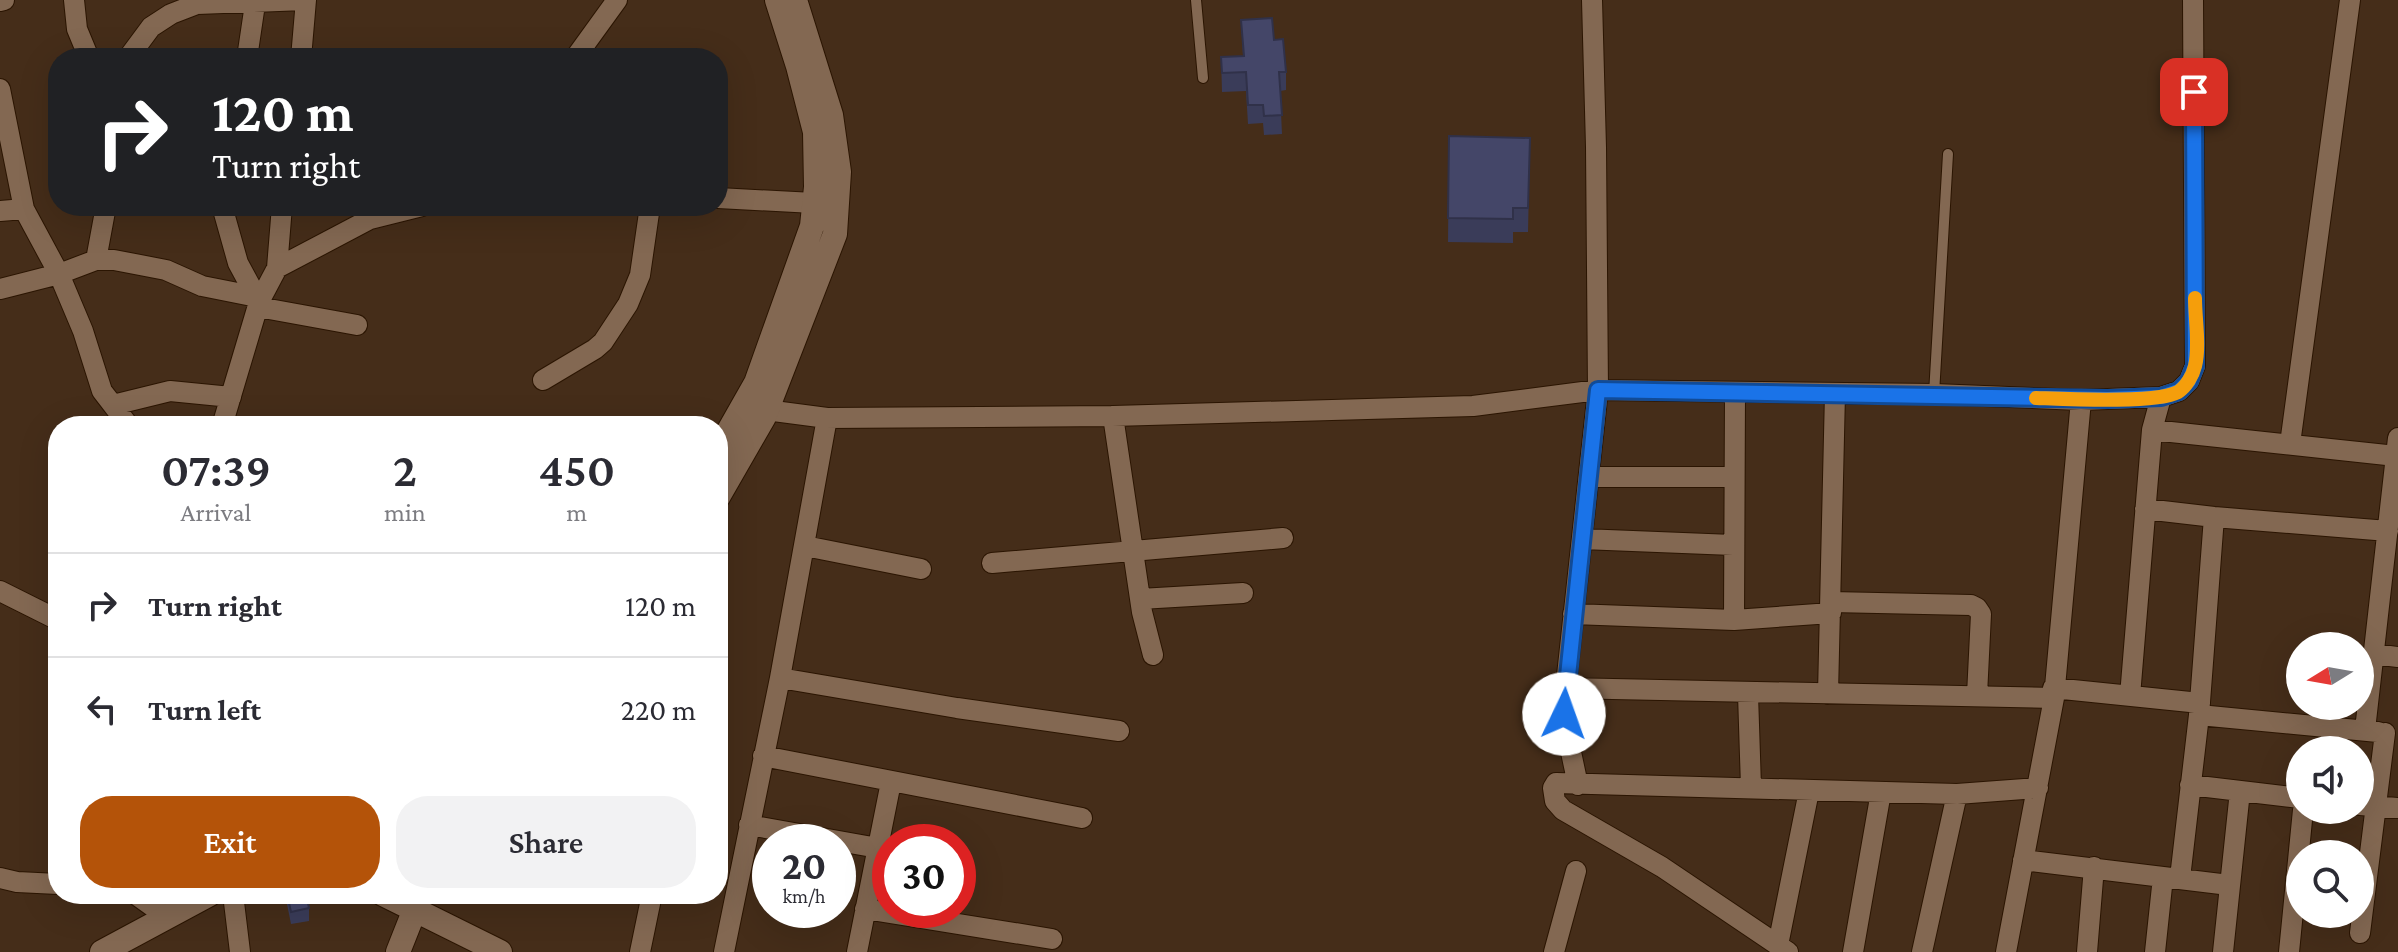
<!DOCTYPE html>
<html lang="en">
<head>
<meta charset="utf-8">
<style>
	body { margin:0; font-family:"Crimson Pro",serif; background:#f2f2f3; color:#2b2b33; height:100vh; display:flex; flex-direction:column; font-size:30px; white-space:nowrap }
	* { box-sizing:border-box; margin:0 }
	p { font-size:26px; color:#7c7c81 }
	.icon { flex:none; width:44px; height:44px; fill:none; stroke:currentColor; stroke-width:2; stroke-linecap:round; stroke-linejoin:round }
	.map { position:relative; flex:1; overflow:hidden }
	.side { position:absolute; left:48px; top:416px; width:680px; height:488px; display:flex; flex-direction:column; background:#fff; border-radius:32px; box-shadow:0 8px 32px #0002 }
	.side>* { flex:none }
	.top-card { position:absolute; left:48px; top:48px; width:680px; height:168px; border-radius:32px; box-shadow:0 8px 32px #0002; background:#202124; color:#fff; overflow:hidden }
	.needle { width:52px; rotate:259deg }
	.fabs { position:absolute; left:2286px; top:632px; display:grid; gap:16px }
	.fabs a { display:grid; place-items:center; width:88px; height:88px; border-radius:50%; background:#fff; box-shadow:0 8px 32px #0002; font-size:40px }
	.speed { position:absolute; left:752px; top:824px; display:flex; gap:16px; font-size:40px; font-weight:700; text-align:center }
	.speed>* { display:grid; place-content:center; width:104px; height:104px; border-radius:50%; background:#fff; box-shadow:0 8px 32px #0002; line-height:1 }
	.speed small { font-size:20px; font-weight:400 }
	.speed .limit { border:12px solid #d22; background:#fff; color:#111 }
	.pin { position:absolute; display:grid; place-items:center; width:68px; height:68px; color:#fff; margin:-34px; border-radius:16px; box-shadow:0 4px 12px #0006 }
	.me { position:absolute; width:88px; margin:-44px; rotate:3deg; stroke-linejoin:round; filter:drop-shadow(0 0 6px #0008) }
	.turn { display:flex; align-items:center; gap:28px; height:168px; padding:0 32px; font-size:36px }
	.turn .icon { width:104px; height:104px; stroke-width:2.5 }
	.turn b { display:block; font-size:56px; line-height:68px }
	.eta { display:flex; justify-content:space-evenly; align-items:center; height:136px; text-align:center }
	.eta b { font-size:48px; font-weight:600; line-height:56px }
	.primary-button { display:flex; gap:16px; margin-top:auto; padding:16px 32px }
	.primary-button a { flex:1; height:92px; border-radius:32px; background:#b45309; color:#fff; font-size:32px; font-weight:600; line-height:92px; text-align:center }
	.primary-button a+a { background:#f2f2f3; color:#2b2b33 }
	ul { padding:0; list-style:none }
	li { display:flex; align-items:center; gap:24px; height:104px; padding:0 32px; border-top:2px solid #e1e1e2 }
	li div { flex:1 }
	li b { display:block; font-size:30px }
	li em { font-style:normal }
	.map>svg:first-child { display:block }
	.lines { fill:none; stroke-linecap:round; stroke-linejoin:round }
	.service-casing { stroke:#2b1502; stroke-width:12 }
	.minor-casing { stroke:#2b1502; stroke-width:22 }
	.tertiary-casing { stroke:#2b1502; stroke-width:26 }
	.service { stroke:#836852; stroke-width:10 }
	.minor { stroke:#836852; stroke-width:20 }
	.tertiary { stroke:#836852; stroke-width:24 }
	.wall { fill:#3a3c59 }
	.building { fill:#444668; stroke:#303149; stroke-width:2 }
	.route-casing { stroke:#114b97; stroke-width:20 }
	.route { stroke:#1a73e8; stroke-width:14 }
	.slow { stroke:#f59e0b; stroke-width:14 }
</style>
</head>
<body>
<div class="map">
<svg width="2398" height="952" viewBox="0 0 2398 952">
	<rect width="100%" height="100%" fill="#452d19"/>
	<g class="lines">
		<defs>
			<path id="service" d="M 1196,0 L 1203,78
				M 1934,394 L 1948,154"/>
			<path id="minor" d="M 74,0 L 77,29 L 89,58
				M 0,1 L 4,0
				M 128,58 L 151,27 L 171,14 L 197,4 L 304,0
				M 247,58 L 255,4
				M 301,58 L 306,0
				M 575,58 L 617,0
				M 0,89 L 24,209 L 59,274 L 83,331 L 102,391 L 129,426
				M 718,198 L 814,203
				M 222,206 L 238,263 L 259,302
				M 0,211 L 24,209
				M 96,260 L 106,206
				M 277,268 L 370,219 L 422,206
				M 0,289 L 59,274 L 96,260 L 114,260 L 166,270 L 202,286 L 257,297
				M 258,307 L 357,325
				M 543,380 L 595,349 L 603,342 L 628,304 L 640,275 L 650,206
				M 753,404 L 766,410 L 827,418 L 1113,416 L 1473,406 L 1598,390 L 1934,394 L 2081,400 L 2161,397 L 2179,391 L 2189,381 L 2195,366 L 2193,0
				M 113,405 L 170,391 L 231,397
				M 1113,416 L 1142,612 L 1153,655
				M 222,426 L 259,302 L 277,268 L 282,206
				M 2152,430 L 2396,456
				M 2290,444 L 2350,0
				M 1590,477 L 1733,477
				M 2145,509 L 2214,517 L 2388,531
				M 1582,539 L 1733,545
				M 805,546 L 921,569
				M 992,563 L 1283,538
				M 0,591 L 58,620
				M 1140,599 L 1243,593
				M 1831,602 L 1971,605 L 1977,608 L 1981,614 L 1977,695
				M 1573,614 L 1734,620 L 1831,613
				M 1734,620 L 1735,393
				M 2374,654 L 2398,657
				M 780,678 L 957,708 L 1119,731
				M 1565,688 L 2054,698
				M 2053,688 L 2200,703
				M 1748,694 L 1751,787
				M 1828,694 L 1835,393
				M 2130,696 L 2152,430 L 2161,397
				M 2199,715 L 2378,732
				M 2365,730 L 2398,438
				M 763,756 L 1082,818
				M 1578,785 L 1565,724 L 1564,703 L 1598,390 L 1596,147 L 1592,0
				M 2190,785 L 2300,798
				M 2360,805 L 2398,808
				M 749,825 L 878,848
				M 2023,860 L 2229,885
				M 0,878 L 17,882 L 58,884
				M 2180,878 L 2199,715 L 2214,517
				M 135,894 L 167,917
				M 233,894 L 240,952
				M 865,909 L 1052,939
				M 2360,933 L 2385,733
				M 1778,945 L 1809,791
				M 640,952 L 652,894
				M 724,952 L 780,678 L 827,418
				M 857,952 L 891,782
				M 1554,952 L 1576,871
				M 1788,952 L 1662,867 L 1563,810 L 1555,801 L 1553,788 L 1556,783 L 1957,794 L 2038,788
				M 1853,952 L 1881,792
				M 1922,952 L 1957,794
				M 2006,952 L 2054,698 L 2081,400
				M 2087,952 L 2094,867
				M 2155,952 L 2163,877
				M 2223,952 L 2240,791
				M 2289,952 L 2303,810"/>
			<path id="tertiary" d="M 718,450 L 756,383 L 812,226 L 816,187 L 815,132 L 798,66 L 777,0
				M 718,497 L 764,417 L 835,234 L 839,172 L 831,115 L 795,0
				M 383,894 L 500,952
				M 102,952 L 210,894
				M 398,952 L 415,909"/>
		</defs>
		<use href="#service" class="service-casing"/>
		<use href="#minor" class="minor-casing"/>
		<use href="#tertiary" class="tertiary-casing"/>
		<use href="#service" class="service"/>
		<use href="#minor" class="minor"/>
		<use href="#tertiary" class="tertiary"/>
	</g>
	<path class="wall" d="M 1241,20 L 1274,40 L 1286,72 L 1286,90 L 1280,91 L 1282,134 L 1264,135 L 1263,123 L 1248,124 L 1246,91 L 1222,92 L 1221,57 L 1243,56 Z
		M 1449,136 L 1530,138 L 1528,232 L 1513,232 L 1513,243 L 1448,242 Z
		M 285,894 L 306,894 L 309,908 L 309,921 L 291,924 Z"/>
	<path class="building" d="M 1272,18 L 1274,40 L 1283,39 L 1286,72 L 1279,72 L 1282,115 L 1264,116 L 1263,105 L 1248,105 L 1246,72 L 1222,73 L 1221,57 L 1244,56 L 1241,20 Z
		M 1449,136 L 1530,138 L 1528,208 L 1513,208 L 1513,219 L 1448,218 Z
		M 287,894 L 306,894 L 309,908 L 291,912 Z"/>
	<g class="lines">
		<defs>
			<path id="route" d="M 1564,714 L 1598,390 L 2108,399 L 2161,397 L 2179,391 L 2189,381 L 2195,366 L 2194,92"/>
		</defs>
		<use href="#route" class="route-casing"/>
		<use href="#route" class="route"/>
		<path class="slow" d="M 2036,398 C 2064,399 2156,404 2178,392 C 2186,387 2193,375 2195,366 C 2200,346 2195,319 2195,298"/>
	</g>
</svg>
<div class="fabs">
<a><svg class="needle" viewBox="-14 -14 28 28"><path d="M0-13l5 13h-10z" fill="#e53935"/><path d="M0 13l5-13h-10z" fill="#7c7c81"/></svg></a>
<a><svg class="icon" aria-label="sound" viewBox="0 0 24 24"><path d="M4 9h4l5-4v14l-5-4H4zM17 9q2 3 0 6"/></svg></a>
<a><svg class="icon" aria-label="search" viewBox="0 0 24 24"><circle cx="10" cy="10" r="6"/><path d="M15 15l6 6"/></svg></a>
</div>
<div class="speed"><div>20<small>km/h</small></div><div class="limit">30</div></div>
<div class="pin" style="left:2194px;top:92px;background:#d93025"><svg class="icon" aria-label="arrive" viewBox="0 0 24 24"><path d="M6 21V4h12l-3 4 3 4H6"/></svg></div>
<svg class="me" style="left:1564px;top:714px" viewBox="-20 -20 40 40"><circle r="19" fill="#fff"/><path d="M0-13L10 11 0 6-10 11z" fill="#1a73e8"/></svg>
<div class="top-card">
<div class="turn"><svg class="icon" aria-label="right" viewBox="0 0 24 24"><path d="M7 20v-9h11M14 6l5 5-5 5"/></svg><div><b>120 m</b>Turn right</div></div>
</div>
<section class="side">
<div class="eta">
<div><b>07:39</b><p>Arrival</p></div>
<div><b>2</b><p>min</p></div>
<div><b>450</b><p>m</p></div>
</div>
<ul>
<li><svg class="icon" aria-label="right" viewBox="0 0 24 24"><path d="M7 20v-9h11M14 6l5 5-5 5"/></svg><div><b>Turn right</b></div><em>120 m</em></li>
<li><svg class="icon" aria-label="left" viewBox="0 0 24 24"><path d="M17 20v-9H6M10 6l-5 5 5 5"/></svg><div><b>Turn left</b></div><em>220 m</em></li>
</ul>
<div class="primary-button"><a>Exit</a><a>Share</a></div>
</section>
</div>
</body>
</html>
